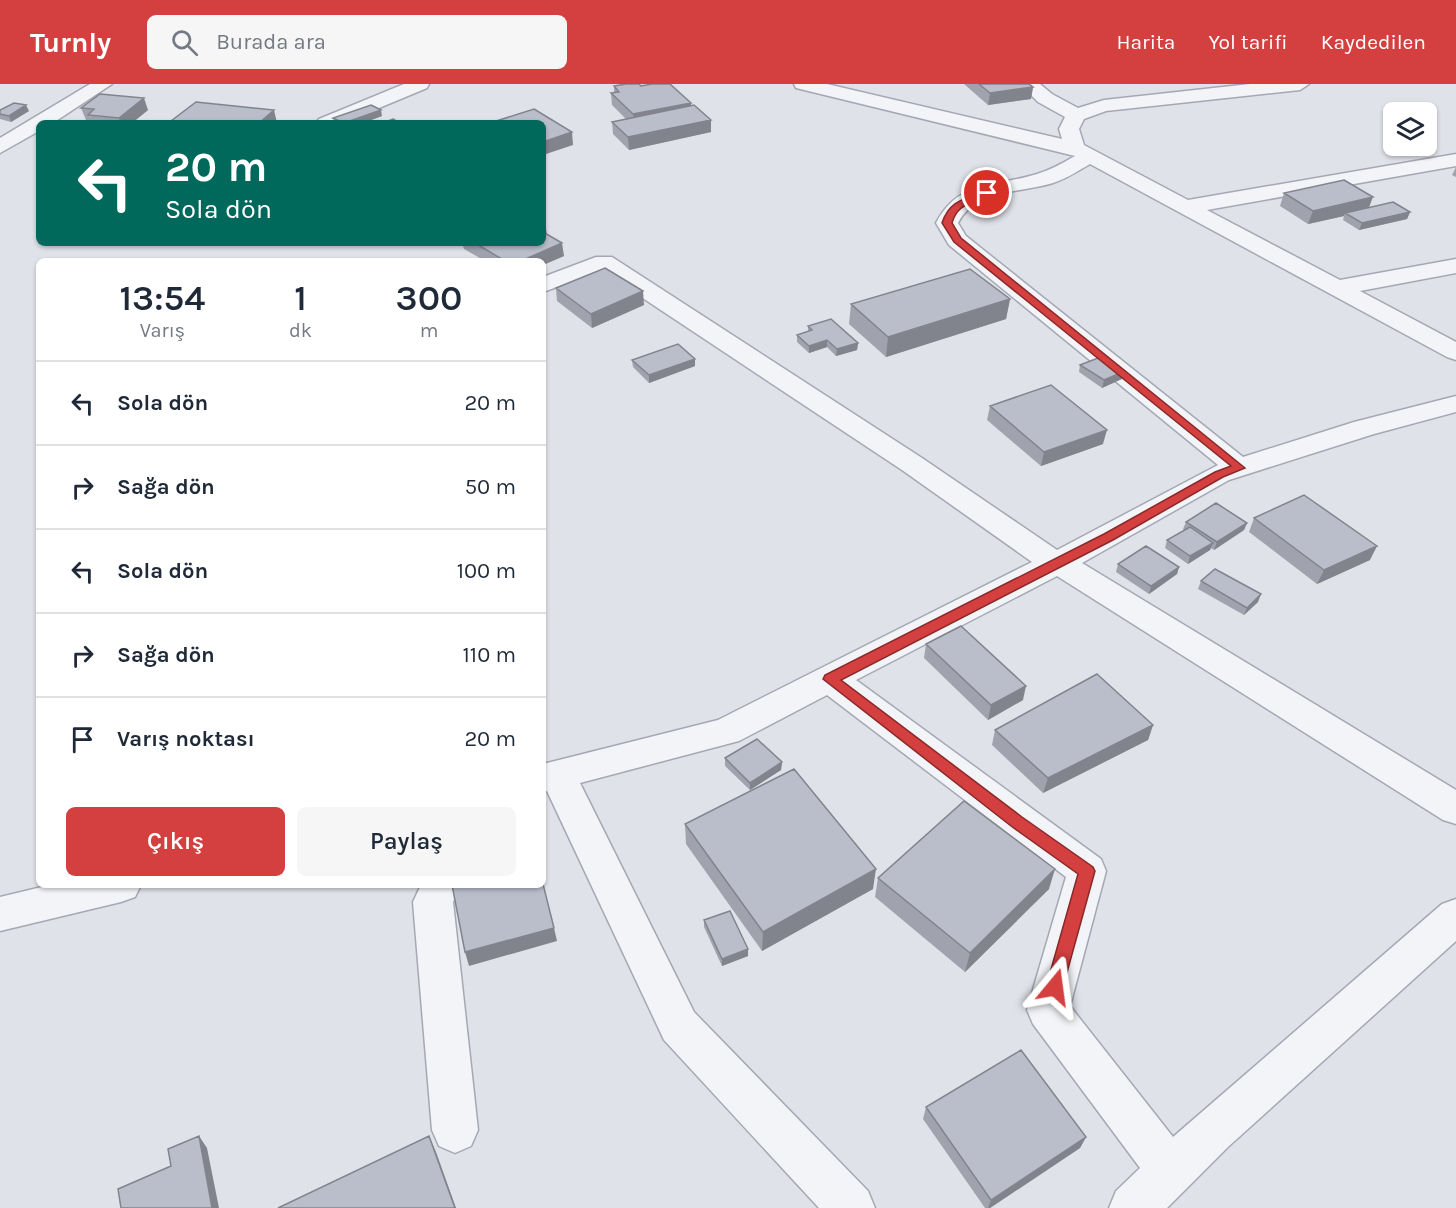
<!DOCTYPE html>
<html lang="tr">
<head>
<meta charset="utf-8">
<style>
	body { margin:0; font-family:Karla,sans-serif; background:#f6f6f7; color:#1f2937; height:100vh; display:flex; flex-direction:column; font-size:22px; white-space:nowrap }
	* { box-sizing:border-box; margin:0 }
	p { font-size:20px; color:#747a83 }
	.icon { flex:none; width:33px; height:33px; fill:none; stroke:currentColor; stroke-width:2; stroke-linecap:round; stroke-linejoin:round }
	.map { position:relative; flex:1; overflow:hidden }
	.sheet { position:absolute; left:36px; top:174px; width:510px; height:630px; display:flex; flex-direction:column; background:#fff; border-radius:9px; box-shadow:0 2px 4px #0004 }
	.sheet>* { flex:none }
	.guide { position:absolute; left:36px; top:36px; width:510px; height:126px; border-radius:9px; box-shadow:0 2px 4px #0004; background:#00695c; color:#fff; overflow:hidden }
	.fabs { position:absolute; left:1383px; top:18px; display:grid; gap:12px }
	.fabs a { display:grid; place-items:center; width:54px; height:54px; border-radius:9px; background:#fff; box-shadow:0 2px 4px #0004; font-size:30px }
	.pin { position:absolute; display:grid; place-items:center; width:51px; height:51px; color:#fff; margin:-26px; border:3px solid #fff; border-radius:50%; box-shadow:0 2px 6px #0007 }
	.me { position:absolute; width:66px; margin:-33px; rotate:16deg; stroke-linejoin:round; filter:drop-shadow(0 0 4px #0008) }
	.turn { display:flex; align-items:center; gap:21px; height:126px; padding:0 30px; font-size:27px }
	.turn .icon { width:78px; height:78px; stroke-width:2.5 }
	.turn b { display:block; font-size:42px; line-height:51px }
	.eta { display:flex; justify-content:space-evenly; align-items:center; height:102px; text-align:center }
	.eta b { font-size:36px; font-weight:600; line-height:42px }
	.action { display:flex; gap:12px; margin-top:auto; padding:12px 30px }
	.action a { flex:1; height:69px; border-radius:9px; background:#d43f3f; color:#fff; font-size:24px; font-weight:600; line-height:69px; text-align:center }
	.action a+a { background:#f6f6f7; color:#1f2937 }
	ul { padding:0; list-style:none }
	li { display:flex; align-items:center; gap:18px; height:84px; padding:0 30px; border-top:2px solid #e0e1e3 }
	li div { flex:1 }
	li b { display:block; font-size:22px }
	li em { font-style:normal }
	header { display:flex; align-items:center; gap:36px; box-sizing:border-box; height:84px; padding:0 30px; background:#d43f3f; color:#fff }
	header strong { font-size:28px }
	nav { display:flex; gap:33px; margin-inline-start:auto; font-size:21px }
	.search { width:420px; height:54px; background:#f6f6f7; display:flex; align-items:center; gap:15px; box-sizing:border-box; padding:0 21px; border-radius:9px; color:#747a83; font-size:22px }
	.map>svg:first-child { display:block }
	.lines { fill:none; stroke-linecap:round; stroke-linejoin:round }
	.minor-casing { stroke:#a5a8b4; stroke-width:3 }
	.minor { fill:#f3f4f8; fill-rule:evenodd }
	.wall { fill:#a0a3ae }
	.shaded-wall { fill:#82848d }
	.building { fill:#babdca; stroke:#82848d; stroke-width:1.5 }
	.route { fill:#d43f3f; stroke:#8a2929; stroke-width:1.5 }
</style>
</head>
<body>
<header>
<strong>Turnly</strong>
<div class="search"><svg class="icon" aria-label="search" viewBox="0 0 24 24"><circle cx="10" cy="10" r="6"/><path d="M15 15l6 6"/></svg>Burada ara</div>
<nav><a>Harita</a><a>Yol tarifi</a><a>Kaydedilen</a></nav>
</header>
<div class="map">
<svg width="1456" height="1124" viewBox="0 0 1456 1124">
	<rect width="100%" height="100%" fill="#e0e2e9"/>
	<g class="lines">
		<defs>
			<path id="minor" d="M 90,0 L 112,0 L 53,39 L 39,39 L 39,47 L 0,69 L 0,54 Z
				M 404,0 L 429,0 L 427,4 L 343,39 L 316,39 L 319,35 Z
				M 794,0 L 827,0 L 1062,55 L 1059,45 L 1065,33 L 1038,18 L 1020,0 L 1040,0 L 1052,10 L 1078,24 L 1104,16 L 1250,0 L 1309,0 L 1300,6 L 1106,27 L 1084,35 L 1079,45 L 1084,61 L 1188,116 L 1456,70 L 1456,82 L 1207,126 L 1340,196 L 1456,175 L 1456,189 L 1360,207 L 1456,258 L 1456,276 L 1447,273 L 1090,80 C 1078,87 1066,95 1053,99 C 1021,109 975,105 958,139 L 966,152 L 1243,373 L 1354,338 L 1456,312 L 1456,328 L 1374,350 L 1229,396 L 1082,479 L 1456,706 L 1456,740 L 1443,736 L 1057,492 L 856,596 L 1101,775 L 1106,787 L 1070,922 L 1173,1053 L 1442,820 L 1456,815 L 1456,857 L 1228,1063 L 1167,1124 L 1109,1124 L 1116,1107 L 1140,1084 L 1033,940 L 1027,926 L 1066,793 L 827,611 L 739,657 L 580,699 L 694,928 L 868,1107 L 875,1124 L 819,1124 L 664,956 L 547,707 L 543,708 L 543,680 L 718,636 L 1032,478 L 902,386 L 602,187 L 543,208 L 543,193 L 596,173 L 612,173 L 922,374 L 1057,466 L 1218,381 L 949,161 L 936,139 C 959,95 996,103 1037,90 C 1050,86 1063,79 1075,72 L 796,4 Z
				M 50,801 L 141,801 L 135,813 L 121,818 L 0,847 L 0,813 Z
				M 421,801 L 461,801 L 453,818 L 478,1046 L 471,1062 L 455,1069 L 439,1062 L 432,1046 L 413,818 Z"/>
		</defs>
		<use href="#minor" class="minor-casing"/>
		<use href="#minor" class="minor"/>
	</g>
	<path class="wall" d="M 964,0 L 1029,0 L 1033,3 L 1031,15 L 988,21 Z
		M 614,2 L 641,2 L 691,22 L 711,48 L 629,66 L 613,50 L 612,38 L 626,35 L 612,21 L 611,9 L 614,9 Z
		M 81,24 L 148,26 L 132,39 L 91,39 L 90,37 L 86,36 Z
		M 0,26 L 29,27 L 11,38 L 0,35 Z
		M 382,32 L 363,39 L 334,39 L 333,34 Z
		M 39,50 L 39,61 L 36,52 Z
		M 1456,83 L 1456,93 L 1452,91 Z
		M 1284,109 L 1369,124 L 1410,128 L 1407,135 L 1359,146 L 1343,136 L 1344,132 L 1308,140 L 1280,122 Z
		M 545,140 L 547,150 L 564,172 L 543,181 L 543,177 L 485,177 L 464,165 L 462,159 L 543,159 Z
		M 556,204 L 644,221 L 592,244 L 557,217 Z
		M 1010,215 L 1006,235 L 886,273 L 849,240 L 851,220 Z
		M 808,242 L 858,259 L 857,266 L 836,272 L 827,263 L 809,269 L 797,258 L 797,251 L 808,248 Z
		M 632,276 L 695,282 L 649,299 L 633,283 Z
		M 1080,281 L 1125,287 L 1124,294 L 1102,304 L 1079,288 Z
		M 990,322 L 1103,360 L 1041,382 L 987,336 Z
		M 1254,434 L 1370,476 L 1317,500 L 1249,448 Z
		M 1186,438 L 1247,439 L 1244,446 L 1214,466 L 1211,464 L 1210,466 L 1188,480 L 1165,464 L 1167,456 L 1185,447 L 1183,445 Z
		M 1118,480 L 1179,483 L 1177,490 L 1149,510 L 1116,488 Z
		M 1201,497 L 1258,518 L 1244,531 L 1198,505 Z
		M 926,560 L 1023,616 L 988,636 L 924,574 Z
		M 1153,641 L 1148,656 L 1043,709 L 992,661 L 995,646 Z
		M 725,674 L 782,678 L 781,686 L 750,706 L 725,682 Z
		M 685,740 L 873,805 L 762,867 L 686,760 Z
		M 878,794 L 1049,805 L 965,888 L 875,813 Z
		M 704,836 L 748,872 L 722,882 L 704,843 Z
		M 926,1023 L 1086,1053 L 1080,1064 L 990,1124 L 985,1124 L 923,1035 Z"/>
	<path class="shaded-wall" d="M 1033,3 L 1031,15 L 988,21 L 990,9 Z
		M 144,14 L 148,26 L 132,39 L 120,39 L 119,34 Z
		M 691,19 L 691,31 L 634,43 L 633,30 Z
		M 26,21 L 29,27 L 11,38 L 9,32 Z
		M 274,26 L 277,39 L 259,39 Z
		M 381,26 L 382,32 L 363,39 L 344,39 Z
		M 711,36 L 711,48 L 629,66 L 628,53 Z
		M 572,48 L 573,61 L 543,71 L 543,58 Z
		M 1373,113 L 1368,126 L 1345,129 L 1344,132 L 1308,140 L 1313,127 Z
		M 1410,128 L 1407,135 L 1359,146 L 1362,139 Z
		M 545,140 L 547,153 L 543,154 L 543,141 Z
		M 562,159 L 564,172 L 543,181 L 543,177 L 521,177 Z
		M 643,207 L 644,221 L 592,244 L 591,230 Z
		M 1010,215 L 1006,235 L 886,273 L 888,253 Z
		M 827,256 L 827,263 L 809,269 L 809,262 Z
		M 858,259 L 857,266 L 836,272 L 837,265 Z
		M 695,275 L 695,282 L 649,299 L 649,291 Z
		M 1125,287 L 1124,294 L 1102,304 L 1104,296 Z
		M 1107,346 L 1103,360 L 1041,382 L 1044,368 Z
		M 1247,439 L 1244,446 L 1214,466 L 1217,458 Z
		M 1213,459 L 1210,466 L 1188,480 L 1190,472 Z
		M 1377,462 L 1370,476 L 1317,500 L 1324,486 Z
		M 1179,483 L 1177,490 L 1149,510 L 1151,502 Z
		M 1261,510 L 1258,518 L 1244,531 L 1247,524 Z
		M 1026,602 L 1023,616 L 988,636 L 991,621 Z
		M 1153,641 L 1148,656 L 1043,709 L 1048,694 Z
		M 782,678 L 781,686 L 750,706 L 750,699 Z
		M 876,785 L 873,805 L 762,867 L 763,848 Z
		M 1055,785 L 1049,805 L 965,888 L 970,869 Z
		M 554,844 L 557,857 L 469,882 L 465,868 Z
		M 748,865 L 748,872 L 722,882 L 722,875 Z
		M 199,1052 L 207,1064 L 219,1124 L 212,1124 Z
		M 429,1052 L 436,1068 L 456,1124 L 455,1124 Z
		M 1086,1053 L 1080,1064 L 990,1124 L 988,1124 L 991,1116 Z"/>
	<path class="building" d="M 626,0 L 639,0 L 641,2 L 652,0 L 670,0 L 691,19 L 633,30 L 611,9 L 619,8 L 614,2 Z
		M 979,0 L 1029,0 L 1033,3 L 990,9 Z
		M 100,10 L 144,14 L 119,34 L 88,31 L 94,25 L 81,24 Z
		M 196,18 L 274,26 L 259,39 L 244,38 L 242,39 L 187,39 L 171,37 Z
		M 14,19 L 26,21 L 9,32 L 0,30 L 0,26 Z
		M 371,21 L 381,26 L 344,39 L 333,34 Z
		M 694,21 L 711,36 L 628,53 L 612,38 Z
		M 534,25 L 572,48 L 543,58 L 543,39 L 490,39 Z
		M 393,35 L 400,39 L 383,39 Z
		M 1344,96 L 1373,113 L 1313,127 L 1284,109 Z
		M 1393,118 L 1410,128 L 1362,139 L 1345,129 Z
		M 543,148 L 562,159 L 521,177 L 505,177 L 475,159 L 543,159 Z
		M 605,184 L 643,207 L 591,230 L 556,204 Z
		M 970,185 L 1010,215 L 888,253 L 851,220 Z
		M 831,235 L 858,259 L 837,265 L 827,256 L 809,262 L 797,251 L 812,246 L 808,242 Z
		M 678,260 L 695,275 L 649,291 L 632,276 Z
		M 1103,272 L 1125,287 L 1104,296 L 1080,281 Z
		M 1051,301 L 1107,346 L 1044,368 L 990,322 Z
		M 1304,411 L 1377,462 L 1324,486 L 1254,434 Z
		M 1216,419 L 1247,439 L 1217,458 L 1186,438 Z
		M 1190,443 L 1213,459 L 1190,472 L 1167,456 Z
		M 1146,462 L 1179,483 L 1151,502 L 1118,480 Z
		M 1215,485 L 1261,510 L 1247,524 L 1201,497 Z
		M 961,542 L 1026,602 L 991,621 L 926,560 Z
		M 1097,590 L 1153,641 L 1048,694 L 995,646 Z
		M 757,655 L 782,678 L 750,699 L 725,674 Z
		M 794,685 L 876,785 L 763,848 L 685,740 Z
		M 964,717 L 1055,785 L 970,869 L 878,794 Z
		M 543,800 L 554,844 L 465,868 L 452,801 L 543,801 Z
		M 730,827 L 748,865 L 722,875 L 704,836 Z
		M 1021,966 L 1086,1053 L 991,1116 L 926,1023 Z
		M 199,1052 L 212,1124 L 121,1124 L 118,1105 L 171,1082 L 168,1065 Z
		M 429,1052 L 455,1124 L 278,1124 Z"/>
	<path class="route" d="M 984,107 L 991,109 C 975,121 958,117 952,139 L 961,154 L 1245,384 L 1223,393 L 1113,456 L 841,596 L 1022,733 L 1093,783 L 1095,787 L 1063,903 L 1061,908 L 1055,911 L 1049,908 L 1046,903 L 1078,790 L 1011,742 L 823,595 L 825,591 L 1104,450 L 1215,388 L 1231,382 L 954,158 L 942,139 C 949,117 964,115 984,107 Z"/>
</svg>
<div class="fabs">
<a><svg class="icon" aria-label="layers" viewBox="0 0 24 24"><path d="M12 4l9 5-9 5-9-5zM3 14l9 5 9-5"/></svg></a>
</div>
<div class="pin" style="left:987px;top:109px;background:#d93025"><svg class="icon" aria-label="arrive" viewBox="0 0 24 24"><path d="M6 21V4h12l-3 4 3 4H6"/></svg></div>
<svg class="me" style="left:1055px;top:903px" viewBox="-20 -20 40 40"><path d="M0-17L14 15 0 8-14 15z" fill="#d43f3f" stroke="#fff" stroke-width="4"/></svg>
<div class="guide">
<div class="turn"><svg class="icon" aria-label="left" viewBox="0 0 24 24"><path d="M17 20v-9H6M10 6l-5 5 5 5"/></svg><div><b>20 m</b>Sola dön</div></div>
</div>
<section class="sheet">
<div class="eta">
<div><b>13:54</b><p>Varış</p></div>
<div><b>1</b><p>dk</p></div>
<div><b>300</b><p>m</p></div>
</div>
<ul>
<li><svg class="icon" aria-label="left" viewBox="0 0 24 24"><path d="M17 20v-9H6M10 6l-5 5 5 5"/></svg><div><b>Sola dön</b></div><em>20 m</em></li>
<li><svg class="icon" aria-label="right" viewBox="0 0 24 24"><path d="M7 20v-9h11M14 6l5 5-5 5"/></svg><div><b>Sağa dön</b></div><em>50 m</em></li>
<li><svg class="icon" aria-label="left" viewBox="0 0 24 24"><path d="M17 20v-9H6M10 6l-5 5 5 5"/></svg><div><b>Sola dön</b></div><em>100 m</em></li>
<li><svg class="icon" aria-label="right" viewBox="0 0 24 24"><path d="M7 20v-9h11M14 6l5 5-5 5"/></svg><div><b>Sağa dön</b></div><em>110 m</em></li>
<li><svg class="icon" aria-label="arrive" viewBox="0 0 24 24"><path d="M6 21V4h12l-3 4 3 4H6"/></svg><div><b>Varış noktası</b></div><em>20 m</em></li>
</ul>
<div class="action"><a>Çıkış</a><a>Paylaş</a></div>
</section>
</div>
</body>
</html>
